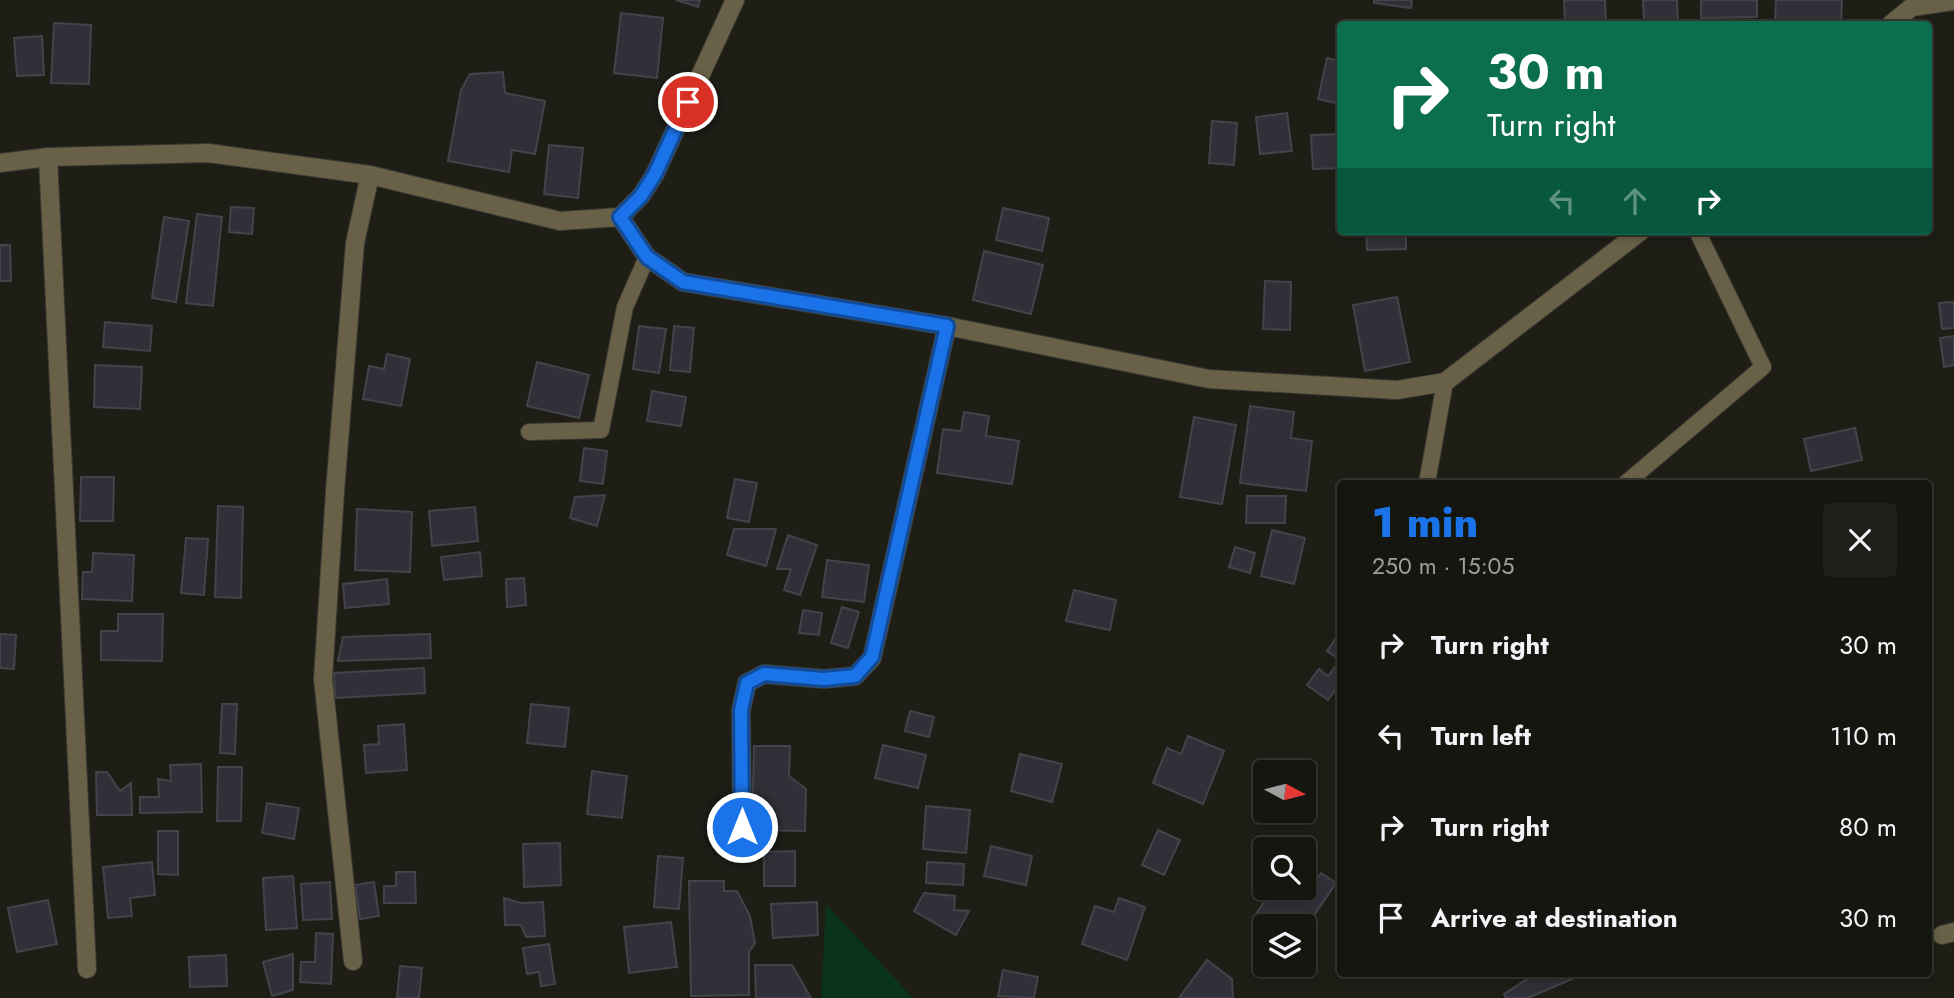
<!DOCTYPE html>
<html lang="en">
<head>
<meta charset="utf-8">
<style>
	body { margin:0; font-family:Jost,sans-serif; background:#1f1f19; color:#f1f3f6; height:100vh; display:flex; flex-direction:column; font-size:26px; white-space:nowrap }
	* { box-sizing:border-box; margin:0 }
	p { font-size:23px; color:#9e9f9f }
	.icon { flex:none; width:38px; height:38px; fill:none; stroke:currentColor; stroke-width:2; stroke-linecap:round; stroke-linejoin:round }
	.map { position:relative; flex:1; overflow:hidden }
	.details { position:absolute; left:1337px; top:480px; width:595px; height:497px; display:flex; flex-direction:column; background:#161610; border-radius:7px; box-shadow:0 4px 10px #0003,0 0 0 2px #353530 }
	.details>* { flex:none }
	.guide { position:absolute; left:1337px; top:21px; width:595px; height:214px; border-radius:7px; box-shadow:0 4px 10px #0003,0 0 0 2px #353530; background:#0b6e4f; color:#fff; overflow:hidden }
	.needle { width:46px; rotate:97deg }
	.buttons { position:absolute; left:1253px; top:760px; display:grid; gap:14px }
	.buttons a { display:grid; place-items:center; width:63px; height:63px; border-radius:7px; background:#161610; box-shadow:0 4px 10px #0003,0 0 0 2px #353530; font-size:35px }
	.pin { position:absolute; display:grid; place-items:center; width:60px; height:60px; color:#fff; margin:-30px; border:4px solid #fff; border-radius:50%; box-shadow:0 2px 7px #0007 }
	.me { position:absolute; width:77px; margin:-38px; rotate:0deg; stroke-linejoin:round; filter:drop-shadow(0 0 5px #0008) }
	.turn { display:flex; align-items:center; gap:24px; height:147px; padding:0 35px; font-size:32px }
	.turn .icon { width:91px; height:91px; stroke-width:2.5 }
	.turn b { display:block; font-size:49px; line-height:60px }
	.lanes { display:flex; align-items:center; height:66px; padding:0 35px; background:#0003; justify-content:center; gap:35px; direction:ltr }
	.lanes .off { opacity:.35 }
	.round { display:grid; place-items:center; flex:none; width:74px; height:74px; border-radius:7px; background:#1f1f19 }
	.head { display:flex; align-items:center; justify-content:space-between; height:119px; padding:0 35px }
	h1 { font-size:42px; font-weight:800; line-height:52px; color:#1a73e8 }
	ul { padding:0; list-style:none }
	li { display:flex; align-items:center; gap:21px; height:91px; padding:0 35px }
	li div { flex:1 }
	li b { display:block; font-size:26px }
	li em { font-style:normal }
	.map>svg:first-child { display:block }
	.green { fill:#0a341a }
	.building { fill:#303138; stroke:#43434b; stroke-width:2 }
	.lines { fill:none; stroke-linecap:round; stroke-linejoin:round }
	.service-casing { stroke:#3b3a33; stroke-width:18 }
	.minor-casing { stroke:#3b3a33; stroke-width:20 }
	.service { stroke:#696147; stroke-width:16 }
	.minor { stroke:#696147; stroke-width:18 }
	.route-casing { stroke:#114b97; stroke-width:18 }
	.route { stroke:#1a73e8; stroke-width:12 }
</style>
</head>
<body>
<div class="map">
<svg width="1954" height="998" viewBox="0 0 1954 998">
	<rect width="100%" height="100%" fill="#1e1d16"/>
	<path class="green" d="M 826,904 L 913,998 L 821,998 Z"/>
	<path class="building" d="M 676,0 L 700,0 L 698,7 Z
		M 1374,0 L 1412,0 L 1411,8 L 1374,3 Z
		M 1564,0 L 1605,0 L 1606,24 L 1565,24 Z
		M 1643,0 L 1677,0 L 1678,24 L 1644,24 Z
		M 1701,0 L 1757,0 L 1757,17 L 1701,18 Z
		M 1776,0 L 1842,0 L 1841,23 L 1775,20 Z
		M 621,13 L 663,18 L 657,78 L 614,73 Z
		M 54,23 L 91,25 L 89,84 L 51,83 Z
		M 42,36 L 44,75 L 17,76 L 14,38 Z
		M 1327,58 L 1340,61 L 1340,85 L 1336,103 L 1318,99 Z
		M 503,72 L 505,93 L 545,101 L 535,154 L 512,150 L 509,172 L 448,161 L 461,90 L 470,74 Z
		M 1287,113 L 1292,151 L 1260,154 L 1256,117 Z
		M 1212,121 L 1237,123 L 1234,165 L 1209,163 Z
		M 1340,134 L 1340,168 L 1313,169 L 1311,135 Z
		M 549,145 L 583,148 L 578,198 L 544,194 Z
		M 231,207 L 254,208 L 252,234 L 229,232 Z
		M 1003,208 L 1049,218 L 1042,251 L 996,240 Z
		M 197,214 L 222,217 L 213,306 L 186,303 Z
		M 164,217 L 189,221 L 176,302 L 152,298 Z
		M 1366,231 L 1406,231 L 1406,249 L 1367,250 Z
		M 0,245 L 10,245 L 11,281 L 0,281 Z
		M 984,251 L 1043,265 L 1031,314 L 973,300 Z
		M 1265,281 L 1291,282 L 1290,330 L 1263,329 Z
		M 1397,297 L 1410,362 L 1365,371 L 1353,305 Z
		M 1954,302 L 1954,328 L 1942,329 L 1939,303 Z
		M 105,322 L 152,326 L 150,351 L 103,347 Z
		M 639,326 L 666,329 L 659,373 L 633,369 Z
		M 674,326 L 694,328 L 690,372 L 670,370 Z
		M 1954,336 L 1954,365 L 1944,367 L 1940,338 Z
		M 387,354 L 410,359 L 401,406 L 363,399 L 369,366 L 384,369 Z
		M 537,362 L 589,375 L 579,418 L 527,406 Z
		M 95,365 L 142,367 L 140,409 L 94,407 Z
		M 652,391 L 686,397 L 681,426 L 647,421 Z
		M 1250,406 L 1294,412 L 1291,438 L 1312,441 L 1306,491 L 1240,483 Z
		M 964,412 L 989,416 L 986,436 L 1019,441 L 1012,484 L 937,473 L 943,429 L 961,431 Z
		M 1194,417 L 1236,425 L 1222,504 L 1180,497 Z
		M 1855,428 L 1862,460 L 1811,471 L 1804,439 Z
		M 584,448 L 607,451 L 603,484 L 580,481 Z
		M 81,477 L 114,477 L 113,521 L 80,521 Z
		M 735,479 L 757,483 L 749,522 L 727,518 Z
		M 605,495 L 597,526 L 570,518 L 575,497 Z
		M 1247,496 L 1286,496 L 1285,523 L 1246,523 Z
		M 218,506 L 243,507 L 241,598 L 215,597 Z
		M 475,507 L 478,541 L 432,546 L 429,511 Z
		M 357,509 L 412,512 L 410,572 L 355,570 Z
		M 734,529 L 776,529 L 766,566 L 727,555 Z
		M 1272,530 L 1305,538 L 1294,584 L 1261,576 Z
		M 788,535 L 817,545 L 800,595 L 784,590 L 791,569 L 777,569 Z
		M 186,538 L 208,539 L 204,595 L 181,593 Z
		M 1235,547 L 1255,553 L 1250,573 L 1229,567 Z
		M 480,552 L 482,576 L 444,580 L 441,557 Z
		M 93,553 L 134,555 L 132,601 L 82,599 L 83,572 L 92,572 Z
		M 827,560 L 869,565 L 864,602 L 822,597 Z
		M 524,578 L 526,605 L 507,607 L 506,579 Z
		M 387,579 L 389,604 L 345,608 L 343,584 Z
		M 1074,590 L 1116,600 L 1110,630 L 1066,621 Z
		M 842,607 L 859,612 L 848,648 L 831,643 Z
		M 803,610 L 822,613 L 819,635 L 799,633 Z
		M 118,614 L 163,614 L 162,661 L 101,660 L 101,631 L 118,631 Z
		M 1340,632 L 1340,683 L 1328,700 L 1307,685 L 1319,669 L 1328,676 L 1340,660 L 1327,651 Z
		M 0,634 L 16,635 L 14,669 L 0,668 Z
		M 430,634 L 431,658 L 338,661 L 343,637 Z
		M 424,668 L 425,693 L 335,698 L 334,673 Z
		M 222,704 L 237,704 L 235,754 L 220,753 Z
		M 531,704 L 569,708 L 565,747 L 527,743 Z
		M 910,711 L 934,717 L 929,737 L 905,731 Z
		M 404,724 L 407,770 L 366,773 L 364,745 L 379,744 L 378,726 Z
		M 1188,736 L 1224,751 L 1203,804 L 1153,783 L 1167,748 L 1181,754 Z
		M 883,745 L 926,755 L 918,788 L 875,778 Z
		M 754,746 L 790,746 L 789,776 L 806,789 L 805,831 L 752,830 Z
		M 1020,754 L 1062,764 L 1052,802 L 1011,791 Z
		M 201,764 L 202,812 L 140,813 L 140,797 L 159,797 L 158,779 L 171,781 L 170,765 Z
		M 218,767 L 242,767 L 241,821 L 217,821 Z
		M 592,771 L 627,776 L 622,818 L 587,814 Z
		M 96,772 L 107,772 L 120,791 L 131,783 L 132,815 L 97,815 Z
		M 267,803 L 299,808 L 294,839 L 262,833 Z
		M 926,806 L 970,810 L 966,853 L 923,849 Z
		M 1158,830 L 1180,840 L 1164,875 L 1142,865 Z
		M 158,831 L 178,831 L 178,875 L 158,874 Z
		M 560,843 L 561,885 L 524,887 L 523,844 Z
		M 991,846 L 1032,856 L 1026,885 L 984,876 Z
		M 795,851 L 795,886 L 764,886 L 764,852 Z
		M 658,856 L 683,858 L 679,909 L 654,907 Z
		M 152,862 L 155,895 L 130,898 L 132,916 L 108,918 L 103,867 Z
		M 927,862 L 964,864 L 963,885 L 926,883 Z
		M 396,872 L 415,872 L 416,903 L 384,903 L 384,886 L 396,886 Z
		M 1321,873 L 1336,883 L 1304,930 L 1304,926 L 1265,926 L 1265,943 L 1253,934 L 1259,925 L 1252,920 L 1274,887 L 1284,894 L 1289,887 L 1304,887 L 1304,881 L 1311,887 Z
		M 293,876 L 297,928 L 266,930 L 263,878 Z
		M 689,881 L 724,881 L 724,891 L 737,891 L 750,916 L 755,943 L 749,952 L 749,995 L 691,996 Z
		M 330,882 L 332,919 L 303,920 L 301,884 Z
		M 374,882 L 379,916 L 360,919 L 355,885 Z
		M 924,893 L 955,896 L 954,910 L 969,911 L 956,935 L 914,911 Z
		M 504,898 L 521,903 L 543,902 L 545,936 L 526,937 L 521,925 L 505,925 Z
		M 1119,898 L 1145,907 L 1127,960 L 1082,944 L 1095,906 L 1114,912 Z
		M 48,900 L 57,944 L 17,952 L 8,908 Z
		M 817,902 L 818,935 L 773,938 L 771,904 Z
		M 671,922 L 677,967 L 629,973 L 624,927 Z
		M 316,933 L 333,934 L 331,984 L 300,982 L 301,962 L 315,962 Z
		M 549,944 L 555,984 L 541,986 L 539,972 L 527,974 L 523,948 Z
		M 293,954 L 293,990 L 272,996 L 263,962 Z
		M 226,955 L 227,986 L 190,987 L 189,957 Z
		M 1207,960 L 1232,979 L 1233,998 L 1179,998 Z
		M 755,965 L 792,965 L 811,998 L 756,998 Z
		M 400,966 L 422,968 L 419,998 L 397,998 Z
		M 1003,970 L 1038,977 L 1034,998 L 998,996 Z
		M 1537,973 L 1586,973 L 1528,998 L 1506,998 L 1504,994 Z"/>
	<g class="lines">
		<defs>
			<path id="service" d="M 529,432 L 601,430 L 625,307 L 647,257
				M 1427,483 L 1445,382
				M 1626,483 L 1763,367 L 1697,231"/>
			<path id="minor" d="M 1891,24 L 1912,7 L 1954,1
				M 48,157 L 87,969
				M 0,163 L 48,157 L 208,153 L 370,175 L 560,221 L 620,217 L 641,196 L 655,174 L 735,0
				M 620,217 L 647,257 L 683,282 L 947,326 L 1209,379 L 1397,390 L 1445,382 L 1641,231
				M 742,827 L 741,710 L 747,683 L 764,674 L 824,679 L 855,676 L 872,658 L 947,326
				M 1942,935 L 1954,932
				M 353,961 L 323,679 L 335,491 L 355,243 L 370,175"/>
		</defs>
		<use href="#service" class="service-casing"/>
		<use href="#minor" class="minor-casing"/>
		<use href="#service" class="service"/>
		<use href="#minor" class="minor"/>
	</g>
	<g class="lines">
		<defs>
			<path id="route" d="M 688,102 L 655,174 L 641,196 L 620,217 L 647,257 L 683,282 L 947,326 L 872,657 L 855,676 L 824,679 L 764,674 L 747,683 L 741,710 L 742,827"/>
		</defs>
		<use href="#route" class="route-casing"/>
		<use href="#route" class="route"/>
	</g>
</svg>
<div class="buttons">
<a><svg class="needle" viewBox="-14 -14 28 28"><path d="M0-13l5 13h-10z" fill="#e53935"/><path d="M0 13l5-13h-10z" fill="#9e9f9f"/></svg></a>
<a><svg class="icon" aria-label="search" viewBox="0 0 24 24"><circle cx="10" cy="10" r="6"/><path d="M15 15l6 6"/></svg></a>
<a><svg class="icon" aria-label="layers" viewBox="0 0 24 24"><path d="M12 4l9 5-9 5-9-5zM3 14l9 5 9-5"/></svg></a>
</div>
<div class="pin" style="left:688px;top:102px;background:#d93025"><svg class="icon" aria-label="arrive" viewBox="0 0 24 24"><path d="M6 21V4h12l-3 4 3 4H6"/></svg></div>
<svg class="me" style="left:742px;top:827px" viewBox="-20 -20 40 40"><circle r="17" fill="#1a73e8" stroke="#fff" stroke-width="3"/><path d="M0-11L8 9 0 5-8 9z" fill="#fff"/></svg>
<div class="guide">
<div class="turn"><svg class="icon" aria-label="right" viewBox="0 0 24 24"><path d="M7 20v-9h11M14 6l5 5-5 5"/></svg><div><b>30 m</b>Turn right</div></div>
<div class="lanes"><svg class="icon off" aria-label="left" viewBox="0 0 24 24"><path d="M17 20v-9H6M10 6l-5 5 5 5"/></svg><svg class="icon off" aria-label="ahead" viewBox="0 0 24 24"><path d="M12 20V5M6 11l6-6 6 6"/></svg><svg class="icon" aria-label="right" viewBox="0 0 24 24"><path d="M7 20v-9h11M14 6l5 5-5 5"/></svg></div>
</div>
<section class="details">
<div class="head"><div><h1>1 min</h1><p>250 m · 15:05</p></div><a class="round"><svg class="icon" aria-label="close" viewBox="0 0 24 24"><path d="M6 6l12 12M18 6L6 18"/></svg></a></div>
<ul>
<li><svg class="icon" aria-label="right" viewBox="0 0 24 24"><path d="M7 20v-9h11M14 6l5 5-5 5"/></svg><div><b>Turn right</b></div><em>30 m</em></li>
<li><svg class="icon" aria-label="left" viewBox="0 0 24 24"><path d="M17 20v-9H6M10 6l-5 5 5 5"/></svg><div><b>Turn left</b></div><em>110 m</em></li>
<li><svg class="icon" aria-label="right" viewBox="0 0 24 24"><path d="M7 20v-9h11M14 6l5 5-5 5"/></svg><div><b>Turn right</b></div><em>80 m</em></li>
<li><svg class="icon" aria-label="arrive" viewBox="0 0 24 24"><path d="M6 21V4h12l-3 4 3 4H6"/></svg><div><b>Arrive at destination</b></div><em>30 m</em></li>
</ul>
</section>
</div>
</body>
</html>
